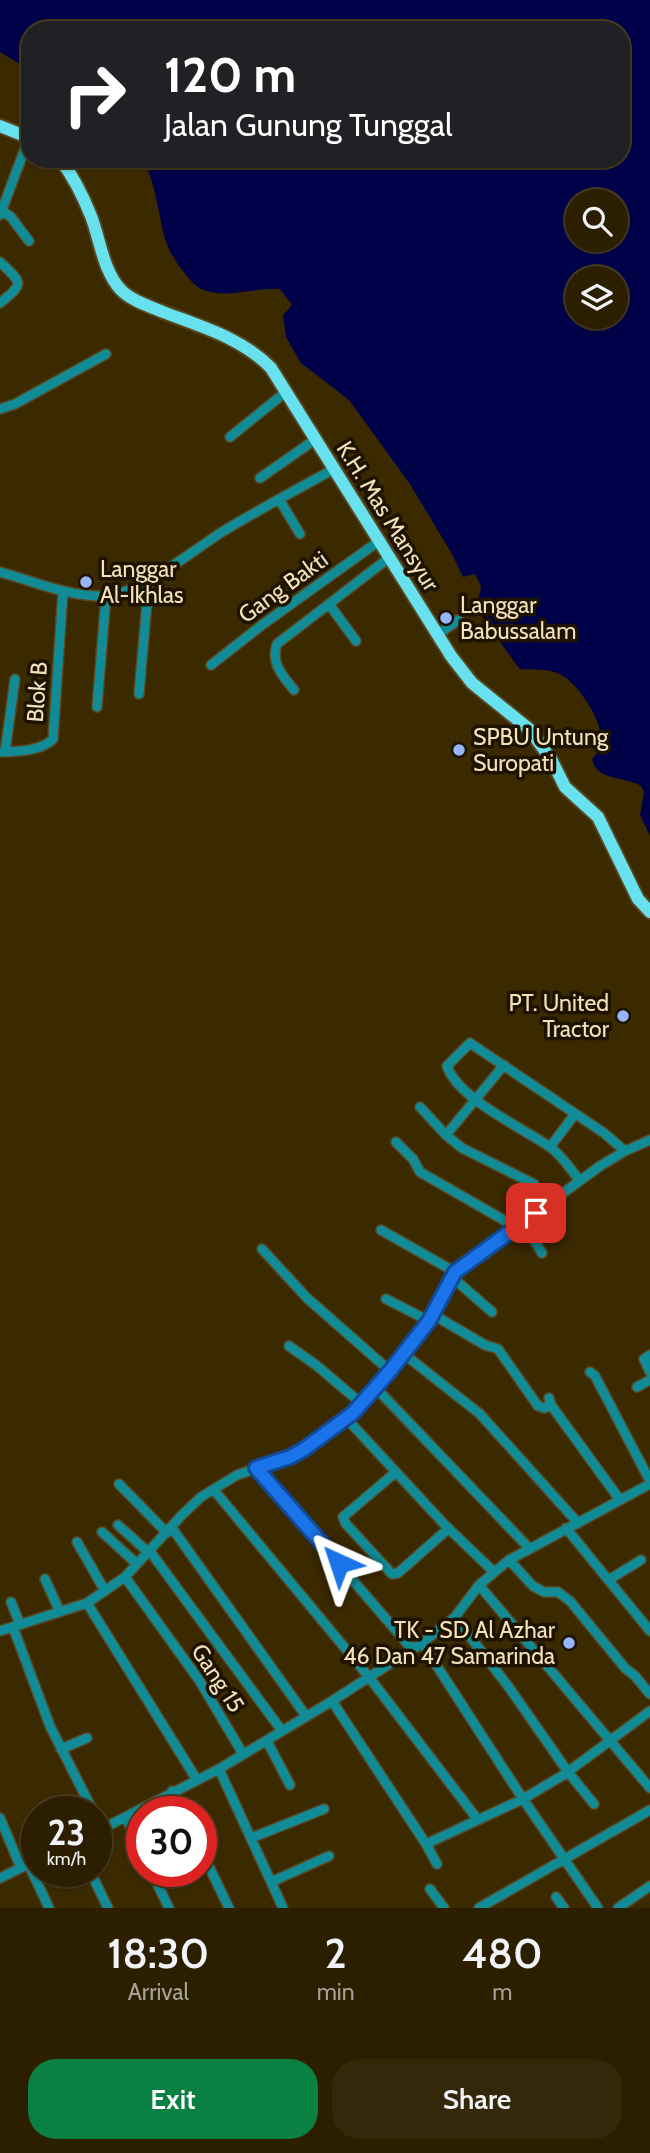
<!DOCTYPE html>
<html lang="en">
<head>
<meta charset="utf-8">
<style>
	body { margin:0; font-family:Cabin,sans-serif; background:#34270a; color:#f1f3f6; height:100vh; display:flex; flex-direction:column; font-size:26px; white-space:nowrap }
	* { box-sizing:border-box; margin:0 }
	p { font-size:23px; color:#a6a299 }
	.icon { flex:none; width:38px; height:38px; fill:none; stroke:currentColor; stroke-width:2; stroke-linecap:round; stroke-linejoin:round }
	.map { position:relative; height:1908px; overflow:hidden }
	.side { display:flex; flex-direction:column; background:#2c1f00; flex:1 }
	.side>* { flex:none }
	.guide { position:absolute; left:21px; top:21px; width:609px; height:147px; border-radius:28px; box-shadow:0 2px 5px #0004,0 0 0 2px #483d22; background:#202124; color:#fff; overflow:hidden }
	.tools { position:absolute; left:565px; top:189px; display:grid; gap:14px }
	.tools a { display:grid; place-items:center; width:63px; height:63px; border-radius:50%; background:#2c1f00; box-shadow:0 2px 5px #0004,0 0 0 2px #483d22; font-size:35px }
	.speed { position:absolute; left:21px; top:1796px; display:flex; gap:14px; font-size:35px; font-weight:700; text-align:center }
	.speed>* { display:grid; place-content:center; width:91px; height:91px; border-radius:50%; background:#2c1f00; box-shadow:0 2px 5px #0004,0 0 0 2px #483d22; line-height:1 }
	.speed small { font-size:18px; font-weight:400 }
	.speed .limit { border:10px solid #d22; background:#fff; color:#111 }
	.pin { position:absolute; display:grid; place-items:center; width:60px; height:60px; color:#fff; margin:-30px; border-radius:14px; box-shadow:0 4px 10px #0006 }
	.me { position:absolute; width:77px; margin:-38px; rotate:318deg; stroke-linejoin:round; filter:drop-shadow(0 0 5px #0008) }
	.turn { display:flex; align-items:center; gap:24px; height:147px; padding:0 28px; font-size:32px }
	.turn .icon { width:91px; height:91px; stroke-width:2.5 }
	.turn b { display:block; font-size:49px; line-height:60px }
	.eta { display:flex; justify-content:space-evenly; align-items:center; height:119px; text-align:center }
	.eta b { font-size:42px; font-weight:600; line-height:49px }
	.primary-button { display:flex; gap:14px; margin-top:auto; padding:14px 28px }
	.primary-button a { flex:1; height:80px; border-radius:28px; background:#0b8043; color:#fff; font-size:28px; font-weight:600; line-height:80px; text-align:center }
	.primary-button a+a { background:#34270a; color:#f1f3f6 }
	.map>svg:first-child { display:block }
	.water { fill:#000249; fill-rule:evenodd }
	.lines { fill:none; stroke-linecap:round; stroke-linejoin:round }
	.minor-casing { stroke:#58461e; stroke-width:12 }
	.major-casing { stroke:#58461e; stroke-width:16 }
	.minor { stroke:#118c97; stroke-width:9 }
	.major { stroke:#67e1ed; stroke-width:12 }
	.route-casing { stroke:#114b97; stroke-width:18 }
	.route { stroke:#1a73e8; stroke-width:12 }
	.poi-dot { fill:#95b6fd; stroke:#1d1300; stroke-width:2.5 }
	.labels { text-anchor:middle; stroke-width:7; stroke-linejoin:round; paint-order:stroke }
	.street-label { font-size:23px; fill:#f3e1bc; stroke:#1d1300 }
	.poi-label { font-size:23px; fill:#f3e1bc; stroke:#1d1300; text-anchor:start }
</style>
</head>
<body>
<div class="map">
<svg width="650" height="1908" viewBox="0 0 650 1908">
	<rect width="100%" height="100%" fill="#3b2900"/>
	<path class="water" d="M 0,0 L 650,0 L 650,836 L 640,815 L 644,792 L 641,786 C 626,776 597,782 592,759 C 595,755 600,751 601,745 C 605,725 580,686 563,676 C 551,668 534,670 520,669 L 515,663 L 477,609 L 481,586 L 475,574 L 463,577 L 452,554 L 410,484 L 349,400 L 301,363 L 286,337 L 283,315 L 292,305 L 280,289 C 256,287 227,299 204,290 C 197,288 192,282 187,276 C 164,249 164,235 157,202 C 154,187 149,173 145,159 L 621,159 L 621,30 L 30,30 L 30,70 L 0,52 ZM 578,201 L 616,201 L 616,240 L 578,240 ZM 578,278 L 616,278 L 616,317 L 578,317 Z"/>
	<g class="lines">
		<defs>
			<path id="minor" d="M 0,209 L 11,217 L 29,241
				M 0,215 L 29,138
				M 0,262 C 22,283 25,283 0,303
				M 0,409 L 15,404 L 106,354
				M 230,437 L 287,391
				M 260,478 L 316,439
				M 279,499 L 300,534
				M 0,572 C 33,581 69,597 104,596 C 139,595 192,551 222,532 C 258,510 296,490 334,469
				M 329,604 L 356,641
				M 437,635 L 458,620
				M 211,665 L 262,625 L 379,541
				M 294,690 C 283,676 270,663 277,644 L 390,557
				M 139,694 L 149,579
				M 97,707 L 106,596
				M 0,752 C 16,752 42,751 53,739 L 63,591
				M 5,752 L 15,679
				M 504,1065 L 446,1135 L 462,1148 L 534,1184
				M 420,1107 L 446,1135
				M 396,1142 L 413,1159 L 420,1172 L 516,1227
				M 550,1147 L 575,1114
				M 579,1180 C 571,1169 562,1156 550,1147 C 523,1128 458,1099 447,1066 L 470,1043 L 604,1133 L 625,1151
				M 523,1222 L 542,1253
				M 381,1230 L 455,1272
				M 262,1249 L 307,1298 L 390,1371
				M 452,1277 L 492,1312
				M 386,1299 L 429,1321
				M 432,1314 L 485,1345 L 498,1349 L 538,1406 L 544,1408 L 551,1405
				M 289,1346 L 316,1365 L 362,1404
				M 404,1354 L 480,1414 L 578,1523
				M 650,1355 L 644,1359 L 650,1372
				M 590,1372 L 595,1376 L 650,1481
				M 637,1387 L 650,1380
				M 376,1388 L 529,1548
				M 549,1398 L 551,1405 L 620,1500
				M 346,1418 L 445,1525 L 493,1571
				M 256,1468 L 412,1649
				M 396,1472 L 343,1517 L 346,1524 L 392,1574 L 398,1573 L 448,1529
				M 119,1484 L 167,1533
				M 214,1490 L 369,1677 L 478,1820
				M 118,1525 L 148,1552
				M 172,1528 L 306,1716
				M 566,1528 L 650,1631
				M 102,1532 L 137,1564
				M 77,1542 L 105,1591
				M 149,1550 L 282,1731
				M 509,1560 L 533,1586 L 544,1592 L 558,1592 L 570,1601 L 625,1668 L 635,1676 L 650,1694
				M 125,1577 L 199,1680 L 243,1754
				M 45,1579 L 60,1612
				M 610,1579 L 641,1560
				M 479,1585 L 650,1788
				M 11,1602 L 20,1624
				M 87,1603 L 197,1780
				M 455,1617 L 508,1686 L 568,1772 L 594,1804
				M 13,1627 L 50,1726 L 93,1811
				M 0,1631 L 87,1603 L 125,1577 L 182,1515 L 201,1497 L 237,1475 L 290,1457 L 336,1426 L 362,1404 L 394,1366 L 429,1321 L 455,1272 L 600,1166 L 625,1151 L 650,1140
				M 422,1643 L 523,1799 L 598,1908
				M 332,1701 L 426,1844 L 523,1799 L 565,1774 L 650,1711
				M 267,1741 L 290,1785
				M 61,1749 L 87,1738
				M 219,1769 L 283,1908
				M 172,1791 L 182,1811
				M 0,1818 L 21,1868
				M 96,1818 L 102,1829
				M 126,1818 L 142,1851
				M 96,1832 L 219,1769 L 332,1701 L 422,1643 L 455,1617 L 479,1585 L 509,1560 L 650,1484
				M 251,1838 L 324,1809
				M 426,1844 L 437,1864
				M 201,1850 L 229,1908
				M 29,1865 L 49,1908
				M 90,1871 L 108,1908
				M 151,1871 L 169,1908
				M 0,1878 L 37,1860
				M 271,1882 L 329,1856
				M 430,1889 L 444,1908
				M 556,1897 L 564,1908
				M 479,1908 L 650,1810
				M 618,1908 L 650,1886"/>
			<path id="major" d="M 0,126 L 30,138
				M 60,159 C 73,176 83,196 91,216 C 100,239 103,271 121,290 C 132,301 149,306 163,312 C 202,327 242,338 271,368 L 451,656 L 472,683 L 529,729 L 551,759 L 565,787 L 598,817 L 638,899 L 650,912"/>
		</defs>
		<use href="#minor" class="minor-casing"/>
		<use href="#major" class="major-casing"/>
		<use href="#minor" class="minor"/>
		<use href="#major" class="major"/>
	</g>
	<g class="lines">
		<defs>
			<path id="route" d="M 339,1563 L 256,1468 L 290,1457 L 303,1450 L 353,1413 L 390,1371 L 429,1321 L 455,1272 L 536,1213"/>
		</defs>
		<use href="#route" class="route-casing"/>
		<use href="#route" class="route"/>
	</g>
	<g class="poi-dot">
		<circle cx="86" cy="582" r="7"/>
		<circle cx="446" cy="618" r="7"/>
		<circle cx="459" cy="750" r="7"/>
		<circle cx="623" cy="1016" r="7"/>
		<circle cx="569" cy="1643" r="7"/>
	</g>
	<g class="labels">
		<g class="street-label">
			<text transform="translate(388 516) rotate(58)" y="8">K.H. Mas Mansyur</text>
			<text transform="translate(283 587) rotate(-36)" y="8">Gang Bakti</text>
			<text transform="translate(37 692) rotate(-86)" y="8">Blok B</text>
			<text transform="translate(218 1678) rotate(57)" y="8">Gang 15</text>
		</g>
		<g class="poi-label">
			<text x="100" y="577">Langgar<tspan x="100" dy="26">Al-Ikhlas</tspan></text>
			<text x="460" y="613">Langgar<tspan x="460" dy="26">Babussalam</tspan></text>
			<text x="473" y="745">SPBU Untung<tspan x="473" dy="26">Suropati</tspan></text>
			<text x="609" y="1011" text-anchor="end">PT. United<tspan x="609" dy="26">Tractor</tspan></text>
			<text x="555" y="1638" text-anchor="end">TK - SD Al Azhar<tspan x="555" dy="26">46 Dan 47 Samarinda</tspan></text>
		</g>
	</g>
</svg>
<div class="tools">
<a><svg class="icon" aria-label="search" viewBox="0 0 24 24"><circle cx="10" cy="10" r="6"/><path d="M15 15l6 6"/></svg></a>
<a><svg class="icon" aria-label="layers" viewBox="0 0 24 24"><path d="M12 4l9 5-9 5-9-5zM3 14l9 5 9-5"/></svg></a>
</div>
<div class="speed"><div>23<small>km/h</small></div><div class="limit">30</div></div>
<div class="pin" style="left:536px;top:1213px;background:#d93025"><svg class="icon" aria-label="arrive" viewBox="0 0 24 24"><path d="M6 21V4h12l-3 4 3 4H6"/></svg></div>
<svg class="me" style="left:339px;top:1563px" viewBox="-20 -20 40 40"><path d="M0-17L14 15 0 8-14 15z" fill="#1a73e8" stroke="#fff" stroke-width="4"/></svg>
<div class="guide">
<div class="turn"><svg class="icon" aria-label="right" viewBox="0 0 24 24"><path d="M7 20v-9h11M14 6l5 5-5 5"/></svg><div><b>120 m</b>Jalan Gunung Tunggal</div></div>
</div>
</div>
<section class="side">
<div class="eta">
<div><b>18:30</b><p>Arrival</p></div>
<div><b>2</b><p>min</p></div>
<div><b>480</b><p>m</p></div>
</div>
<div class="primary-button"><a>Exit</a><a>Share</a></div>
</section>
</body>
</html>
